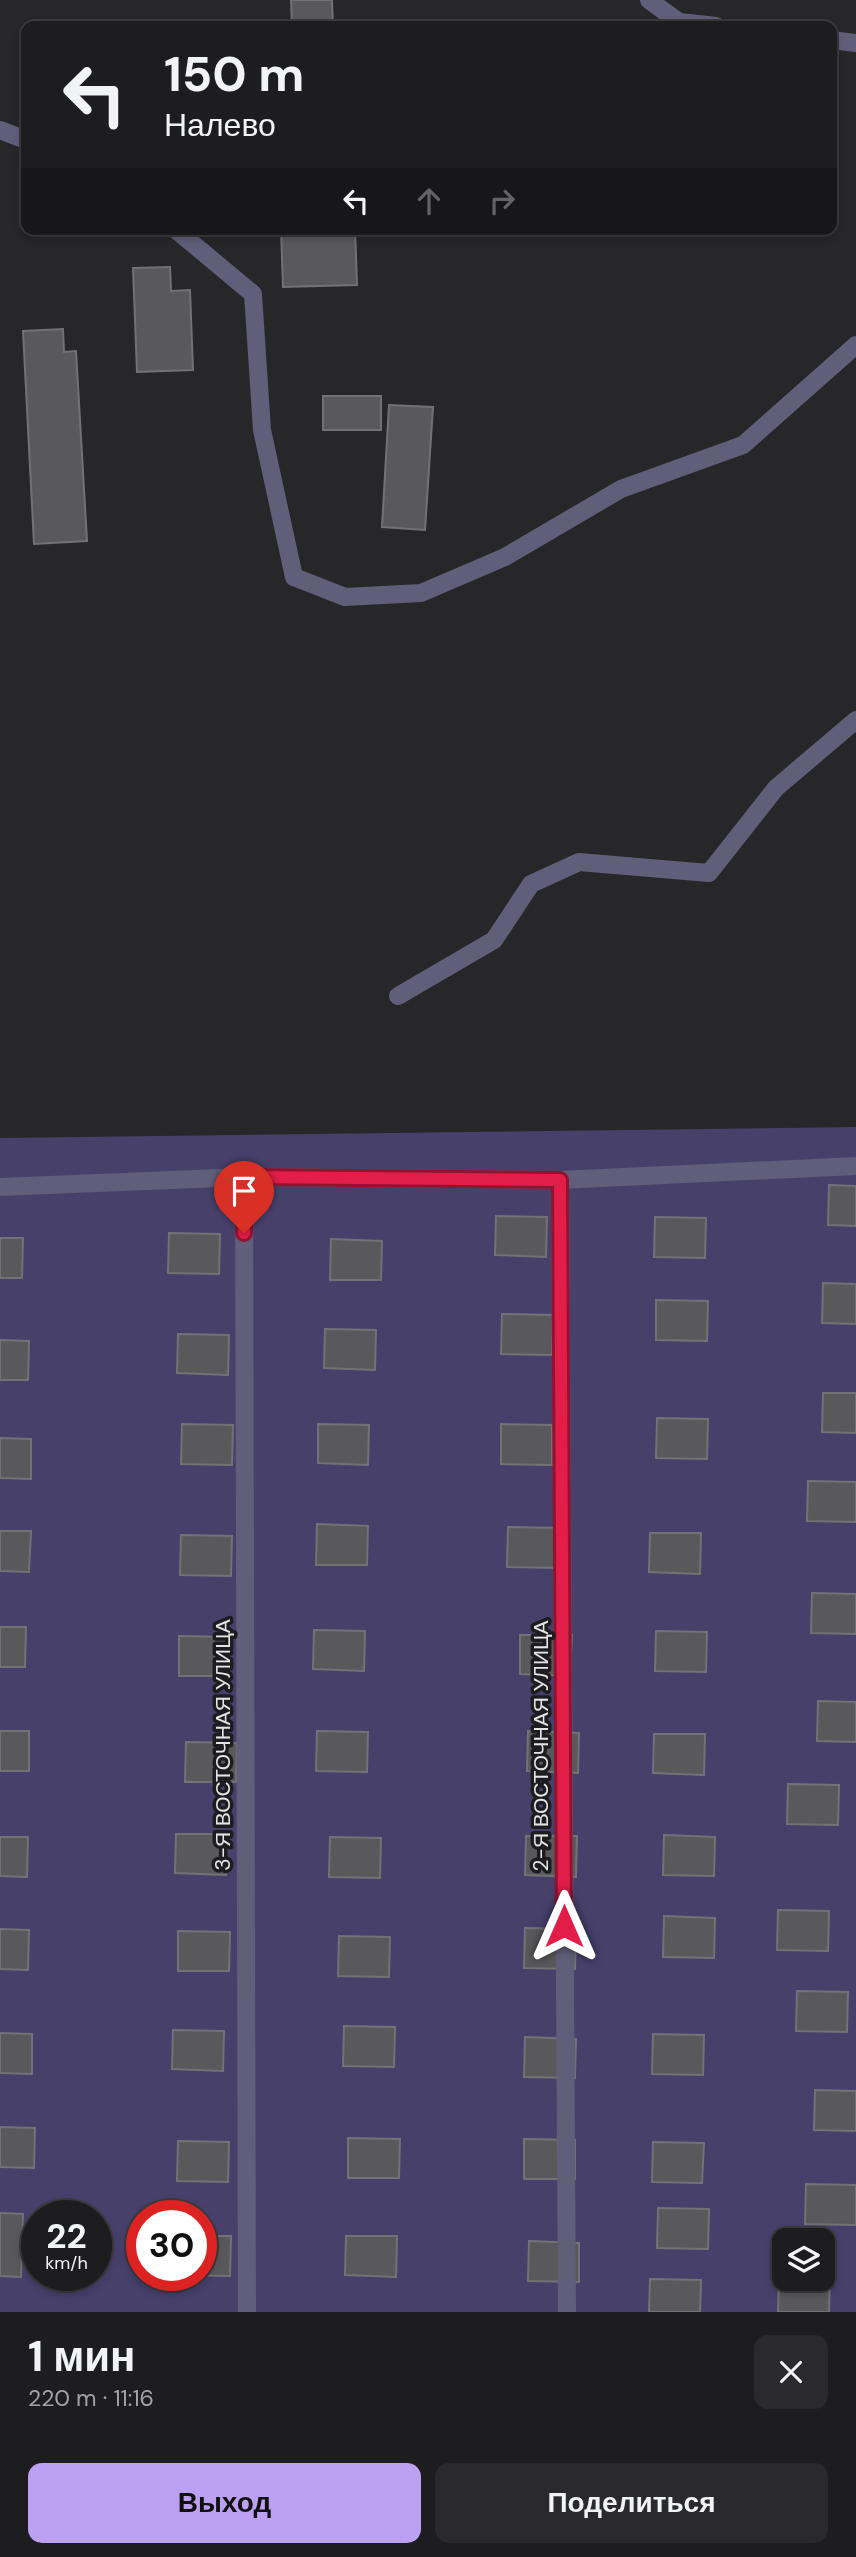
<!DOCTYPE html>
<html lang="ru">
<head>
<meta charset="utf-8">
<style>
	body { margin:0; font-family:"DM Sans",sans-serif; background:#2a2a2d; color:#f1f3f6; height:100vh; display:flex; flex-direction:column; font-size:26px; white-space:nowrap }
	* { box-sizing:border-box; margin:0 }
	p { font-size:23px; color:#a0a2a5 }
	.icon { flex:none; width:38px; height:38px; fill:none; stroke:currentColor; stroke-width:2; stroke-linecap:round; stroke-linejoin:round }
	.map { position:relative; height:2312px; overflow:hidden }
	.side { display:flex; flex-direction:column; background:#1d1d20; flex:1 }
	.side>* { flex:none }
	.guide { position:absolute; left:21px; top:21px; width:816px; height:214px; border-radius:14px; box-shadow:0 4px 10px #0003,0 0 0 2px #3b3b3e; background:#1d1d20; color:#f1f3f6; overflow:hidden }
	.tools { position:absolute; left:772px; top:2228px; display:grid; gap:14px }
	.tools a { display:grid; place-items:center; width:63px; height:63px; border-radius:14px; background:#1d1d20; box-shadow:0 4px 10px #0003,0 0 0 2px #3b3b3e; font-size:35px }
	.speed { position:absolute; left:21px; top:2200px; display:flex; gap:14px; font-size:35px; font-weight:700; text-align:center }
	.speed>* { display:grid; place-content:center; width:91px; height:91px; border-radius:50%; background:#1d1d20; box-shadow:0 4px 10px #0003,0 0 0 2px #3b3b3e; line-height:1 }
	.speed small { font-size:18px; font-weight:400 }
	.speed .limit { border:10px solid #d22; background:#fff; color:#111 }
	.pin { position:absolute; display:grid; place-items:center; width:60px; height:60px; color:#fff; margin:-72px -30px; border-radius:50% 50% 50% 0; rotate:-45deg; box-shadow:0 0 7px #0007 }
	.pin .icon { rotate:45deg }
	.me { position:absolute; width:77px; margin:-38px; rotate:0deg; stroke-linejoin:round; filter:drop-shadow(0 0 5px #0008) }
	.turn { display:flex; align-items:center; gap:24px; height:147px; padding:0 28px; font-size:32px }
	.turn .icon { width:91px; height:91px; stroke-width:2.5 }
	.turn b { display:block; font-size:49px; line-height:60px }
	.lanes { display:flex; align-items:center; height:66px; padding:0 28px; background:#0003; justify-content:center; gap:35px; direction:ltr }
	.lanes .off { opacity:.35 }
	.round { display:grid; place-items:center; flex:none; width:74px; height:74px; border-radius:14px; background:#2a2a2d }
	.summary { display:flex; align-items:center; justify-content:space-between; height:119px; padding:0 28px }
	h1 { font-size:42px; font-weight:700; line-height:52px }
	.button { display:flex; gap:14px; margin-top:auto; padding:14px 28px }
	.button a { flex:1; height:80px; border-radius:14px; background:#bca0f2; color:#111; font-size:28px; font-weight:700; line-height:80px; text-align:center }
	.button a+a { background:#2a2a2d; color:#f1f3f6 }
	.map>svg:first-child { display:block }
	.green { fill:#46406b; fill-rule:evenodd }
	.building { fill:#59595c; stroke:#727276; stroke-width:2 }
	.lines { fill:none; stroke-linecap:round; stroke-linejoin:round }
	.lane { stroke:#605e79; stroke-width:18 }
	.street { stroke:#605e79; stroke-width:18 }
	.route-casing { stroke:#92132f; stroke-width:18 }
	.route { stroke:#e11d48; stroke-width:12 }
	.labels { text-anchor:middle; stroke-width:7; stroke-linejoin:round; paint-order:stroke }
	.street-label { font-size:21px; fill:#e4e4e6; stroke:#1d1d20 }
</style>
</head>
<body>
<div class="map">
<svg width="856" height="2312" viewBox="0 0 856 2312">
	<rect width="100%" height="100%" fill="#27272a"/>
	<path class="green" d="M 856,1127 L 856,2312 L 0,2312 L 0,1138 ZM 37,2216 L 96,2216 L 96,2275 L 37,2275 ZM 142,2216 L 201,2216 L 201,2275 L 142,2275 ZM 784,2240 L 822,2240 L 822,2278 L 784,2278 Z"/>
	<path class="building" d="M 291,0 L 332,0 L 333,26 L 292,26 Z
		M 281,229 L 355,229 L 357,285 L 283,287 Z
		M 170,267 L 171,291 L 190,290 L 193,370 L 137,372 L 133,268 Z
		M 63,329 L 64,352 L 76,351 L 87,541 L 34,544 L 23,331 Z
		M 323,396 L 381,396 L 381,430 L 323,430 Z
		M 389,405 L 433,407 L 425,530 L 382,527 Z
		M 829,1185 L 856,1186 L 856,1226 L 828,1225 Z
		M 496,1216 L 547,1217 L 546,1257 L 495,1255 Z
		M 655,1217 L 706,1218 L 705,1258 L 654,1257 Z
		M 169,1233 L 220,1234 L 219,1274 L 168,1273 Z
		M 0,1238 L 23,1238 L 22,1278 L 0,1278 Z
		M 331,1239 L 382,1241 L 381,1280 L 330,1280 Z
		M 823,1283 L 856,1284 L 856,1324 L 822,1323 Z
		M 656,1300 L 708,1301 L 707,1341 L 656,1340 Z
		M 502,1314 L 553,1315 L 552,1355 L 501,1354 Z
		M 325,1329 L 376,1330 L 375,1370 L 324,1368 Z
		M 178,1334 L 229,1335 L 228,1375 L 177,1373 Z
		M 0,1340 L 29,1341 L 28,1380 L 0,1380 Z
		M 823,1393 L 856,1393 L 856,1433 L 822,1432 Z
		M 657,1418 L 708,1419 L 707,1459 L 656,1458 Z
		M 182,1424 L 233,1425 L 232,1465 L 181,1464 Z
		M 318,1424 L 369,1425 L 368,1465 L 318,1463 Z
		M 501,1424 L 552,1425 L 552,1465 L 501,1464 Z
		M 0,1438 L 31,1439 L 31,1479 L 0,1478 Z
		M 808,1481 L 856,1482 L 856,1522 L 807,1521 Z
		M 317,1524 L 368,1526 L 367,1565 L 316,1565 Z
		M 508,1527 L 559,1528 L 558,1568 L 507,1567 Z
		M 0,1531 L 31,1531 L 29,1572 L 0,1571 Z
		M 650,1533 L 701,1533 L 700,1574 L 649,1572 Z
		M 181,1535 L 232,1536 L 231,1576 L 180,1575 Z
		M 812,1593 L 856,1594 L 856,1634 L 811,1633 Z
		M 0,1627 L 26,1627 L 25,1667 L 0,1667 Z
		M 314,1630 L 365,1631 L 364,1671 L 313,1669 Z
		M 656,1631 L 707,1632 L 706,1672 L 655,1671 Z
		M 520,1635 L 572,1635 L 570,1676 L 520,1674 Z
		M 179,1636 L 231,1637 L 230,1676 L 179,1676 Z
		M 818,1701 L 856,1702 L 856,1742 L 817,1741 Z
		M 0,1731 L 29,1731 L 29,1771 L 0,1771 Z
		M 317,1731 L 368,1732 L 367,1772 L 316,1771 Z
		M 528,1731 L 579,1733 L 578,1773 L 527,1771 Z
		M 654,1734 L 705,1734 L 704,1775 L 653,1773 Z
		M 186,1742 L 237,1743 L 236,1782 L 185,1782 Z
		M 788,1784 L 839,1785 L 838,1825 L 787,1824 Z
		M 176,1834 L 226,1834 L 226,1875 L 175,1873 Z
		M 664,1835 L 715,1837 L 714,1876 L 663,1875 Z
		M 526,1836 L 577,1836 L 576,1877 L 525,1875 Z
		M 0,1837 L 28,1837 L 27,1877 L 0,1876 Z
		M 330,1837 L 381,1838 L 380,1878 L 329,1877 Z
		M 778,1910 L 829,1911 L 828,1951 L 777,1950 Z
		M 664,1916 L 715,1918 L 714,1958 L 663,1957 Z
		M 525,1928 L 576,1929 L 575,1969 L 524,1968 Z
		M 0,1929 L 29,1930 L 28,1970 L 0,1969 Z
		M 178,1931 L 230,1932 L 229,1971 L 178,1971 Z
		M 339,1936 L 390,1937 L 389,1977 L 338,1976 Z
		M 797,1991 L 848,1992 L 847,2032 L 796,2031 Z
		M 344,2026 L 395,2027 L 394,2067 L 343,2066 Z
		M 173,2030 L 224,2031 L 223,2071 L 172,2069 Z
		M 0,2033 L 32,2034 L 32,2074 L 0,2073 Z
		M 653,2034 L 704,2035 L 703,2075 L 652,2074 Z
		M 525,2037 L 576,2039 L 575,2078 L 524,2077 Z
		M 815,2090 L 856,2091 L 856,2131 L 814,2130 Z
		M 0,2127 L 35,2128 L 34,2168 L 0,2167 Z
		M 348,2138 L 400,2139 L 399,2178 L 348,2178 Z
		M 524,2139 L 575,2140 L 575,2179 L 524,2179 Z
		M 178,2141 L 229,2142 L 228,2182 L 177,2181 Z
		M 653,2142 L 704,2143 L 702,2183 L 652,2182 Z
		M 806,2184 L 856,2185 L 856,2225 L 805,2224 Z
		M 658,2208 L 709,2209 L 708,2249 L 657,2248 Z
		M 0,2213 L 23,2214 L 21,2277 L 0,2276 Z
		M 201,2236 L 231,2236 L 230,2276 L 179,2275 L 201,2275 Z
		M 346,2236 L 397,2236 L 396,2277 L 345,2275 Z
		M 529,2241 L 579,2243 L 579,2282 L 528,2281 Z
		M 779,2278 L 830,2279 L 829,2312 L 778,2312 Z
		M 650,2279 L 701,2280 L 700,2312 L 649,2312 Z"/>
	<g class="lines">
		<path class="lane" d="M 649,0 L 679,22 L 716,26
			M 831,40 L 856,43
			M 0,130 L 26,140
			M 175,229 L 253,294 L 262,430 L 294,577 L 345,597 L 421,593 L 505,557 L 621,489 L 743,445 L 856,345
			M 398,996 L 494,940 L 531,884 L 579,862 L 709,873 L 776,788 L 856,720"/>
		<path class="street" d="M 244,1177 L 247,2312
			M 560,1180 L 567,2312
			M 0,1187 L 244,1177 L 560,1180 L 856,1166"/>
	</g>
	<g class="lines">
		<defs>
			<path id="route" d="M 244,1233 L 244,1177 L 560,1180 L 564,1926"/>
		</defs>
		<use href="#route" class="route-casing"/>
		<use href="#route" class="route"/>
	</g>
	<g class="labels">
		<g class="street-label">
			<text transform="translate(223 1745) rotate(-90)" y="7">3-Я ВОСТОЧНАЯ УЛИЦА</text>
			<text transform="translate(541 1746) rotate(-90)" y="7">2-Я ВОСТОЧНАЯ УЛИЦА</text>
		</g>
	</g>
</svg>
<div class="tools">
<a><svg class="icon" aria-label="layers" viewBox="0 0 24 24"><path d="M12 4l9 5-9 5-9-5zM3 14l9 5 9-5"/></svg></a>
</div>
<div class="speed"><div>22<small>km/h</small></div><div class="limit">30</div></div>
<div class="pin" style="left:244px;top:1233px;background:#d93025"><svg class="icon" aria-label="arrive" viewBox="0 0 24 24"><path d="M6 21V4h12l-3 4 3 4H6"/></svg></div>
<svg class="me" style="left:564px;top:1926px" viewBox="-20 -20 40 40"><path d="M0-17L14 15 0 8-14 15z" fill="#e11d48" stroke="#fff" stroke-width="4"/></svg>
<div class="guide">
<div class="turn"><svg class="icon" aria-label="left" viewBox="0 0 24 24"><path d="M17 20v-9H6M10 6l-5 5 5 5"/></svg><div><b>150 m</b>Налево</div></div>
<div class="lanes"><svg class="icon" aria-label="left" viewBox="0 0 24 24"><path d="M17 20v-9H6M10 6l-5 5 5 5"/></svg><svg class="icon off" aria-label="ahead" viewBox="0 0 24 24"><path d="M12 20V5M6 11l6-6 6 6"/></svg><svg class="icon off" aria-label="right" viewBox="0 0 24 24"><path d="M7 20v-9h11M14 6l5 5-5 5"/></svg></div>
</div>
</div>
<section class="side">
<div class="summary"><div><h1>1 мин</h1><p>220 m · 11:16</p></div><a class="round"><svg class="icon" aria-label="close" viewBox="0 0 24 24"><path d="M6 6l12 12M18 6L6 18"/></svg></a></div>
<div class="button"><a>Выход</a><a>Поделиться</a></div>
</section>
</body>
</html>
